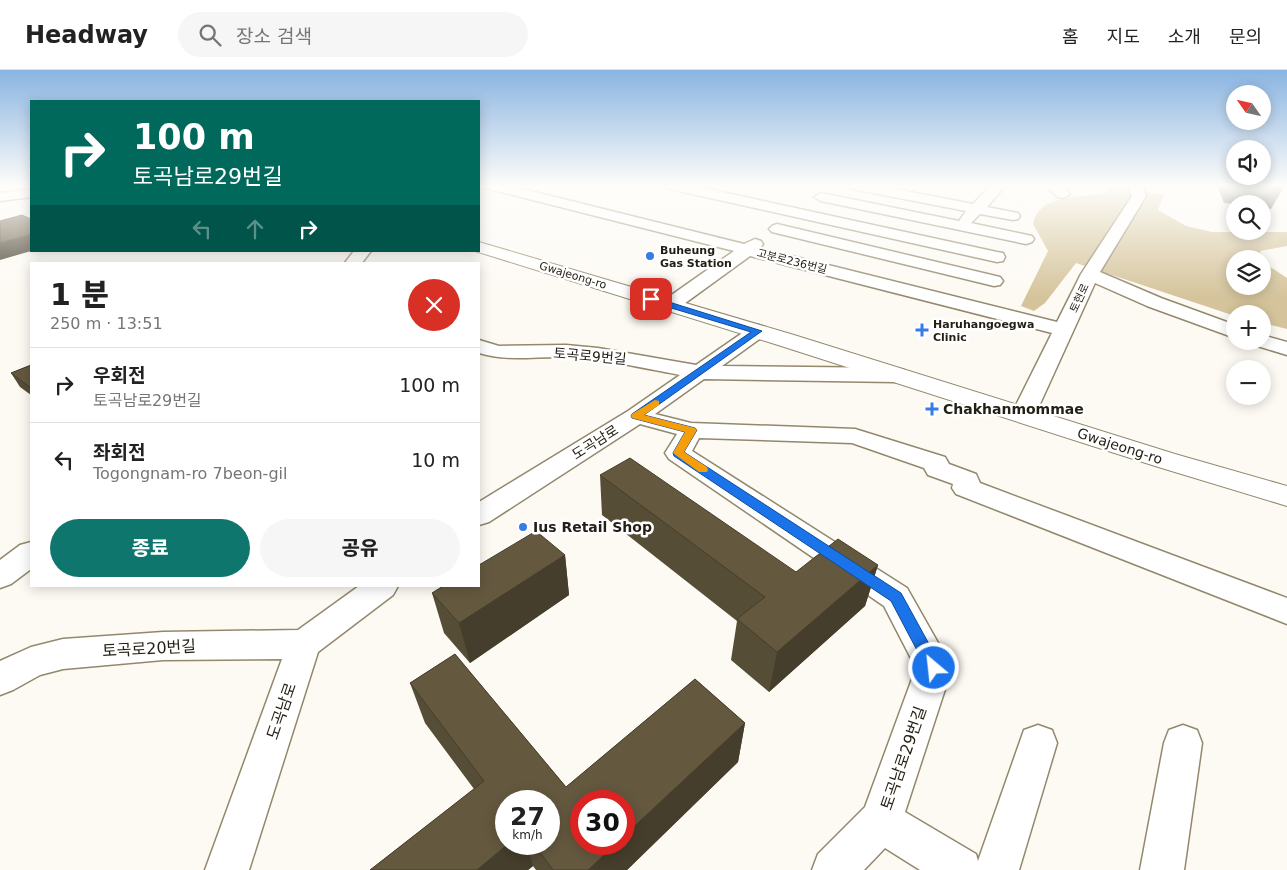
<!DOCTYPE html>
<html lang="ko">
<head>
<meta charset="utf-8">
<style>
	body { margin:0; font-family:"DejaVu Sans","Noto Sans KR",sans-serif; background:#f6f6f6; color:#222; height:100vh; display:flex; flex-direction:column; font-size:19px; white-space:nowrap }
	* { box-sizing:border-box; margin:0 }
	p { font-size:16px; color:#767676 }
	.icon { flex:none; width:28px; height:28px; fill:none; stroke:currentColor; stroke-width:2; stroke-linecap:round; stroke-linejoin:round }
	.map { position:relative; flex:1; overflow:hidden }
	.panel { position:absolute; left:30px; top:192px; width:450px; height:325px; display:flex; flex-direction:column; background:#fff; border-radius:0px; box-shadow:0 2px 12px #0003 }
	.panel>* { flex:none }
	.hud { position:absolute; left:30px; top:30px; width:450px; height:152px; border-radius:0px; box-shadow:0 2px 12px #0003; background:#00695c; color:#fff; overflow:hidden }
	.needle { width:32px; rotate:304deg }
	.buttons { position:absolute; left:1226px; top:15px; display:grid; gap:10px }
	.buttons a { display:grid; place-items:center; width:45px; height:45px; border-radius:50%; background:#fff; box-shadow:0 2px 12px #0003; font-size:25px }
	.speed { position:absolute; left:495px; top:720px; display:flex; gap:10px; font-size:25px; font-weight:700; text-align:center }
	.speed>* { display:grid; place-content:center; width:65px; height:65px; border-radius:50%; background:#fff; box-shadow:0 2px 12px #0003; line-height:1 }
	.speed small { font-size:12px; font-weight:400 }
	.speed .limit { border:8px solid #d22; background:#fff; color:#111 }
	.pin { position:absolute; display:grid; place-items:center; width:42px; height:42px; color:#fff; margin:-21px; border-radius:10px; box-shadow:0 2px 8px #0006 }
	.me { position:absolute; width:55px; margin:-28px; rotate:332deg; stroke-linejoin:round; filter:drop-shadow(0 0 4px #0008) }
	.turn { display:flex; align-items:center; gap:18px; height:105px; padding:0 20px; font-size:22px }
	.turn .icon { width:65px; height:65px; stroke-width:2.5 }
	.turn b { display:block; font-size:35px; line-height:42px }
	.lanes { display:flex; align-items:center; height:48px; padding:0 20px; background:#0003; justify-content:center; gap:25px; direction:ltr }
	.lanes .off { opacity:.35 }
	.round { display:grid; place-items:center; flex:none; width:52px; height:52px; border-radius:26px; background:#f6f6f6 }
	.headline { display:flex; align-items:center; justify-content:space-between; height:85px; padding:0 20px }
	h1 { font-size:30px; font-weight:800; line-height:38px }
	.cta { display:flex; gap:10px; margin-top:auto; padding:10px 20px }
	.cta a { flex:1; height:58px; border-radius:30px; background:#0f766e; color:#fff; font-size:20px; font-weight:800; line-height:58px; text-align:center }
	.cta a+a { background:#f6f6f6; color:#222 }
	ul { padding:0; list-style:none }
	li { display:flex; align-items:center; gap:15px; height:75px; padding:0 20px; border-top:1px solid #e0e0e0 }
	li div { flex:1 }
	li b { display:block; font-size:19px }
	li em { font-style:normal }
	header { display:flex; align-items:center; gap:30px; box-sizing:border-box; height:70px; padding:0 25px; background:#fff; border-bottom:1px solid #e0e0e0 }
	header strong { font-size:24px }
	nav { display:flex; gap:28px; margin-inline-start:auto; font-size:18px }
	.search { width:350px; height:45px; background:#f6f6f6; display:flex; align-items:center; gap:12px; box-sizing:border-box; padding:0 18px; border-radius:28px; color:#767676; font-size:19px }
	.map>svg:first-child { display:block }
	.forest { fill:#d5c49b }
	.lines { fill:none; stroke-linecap:round; stroke-linejoin:round }
	.minor-casing { stroke:#93886c; stroke-width:3 }
	.major-casing { stroke:#93886c; stroke-width:2 }
	.minor { fill:#fff; fill-rule:evenodd }
	.major { fill:#fff; fill-rule:evenodd }
	.wall { fill:#564d36; fill-rule:evenodd }
	.shaded-wall { fill:#463e2c }
	.building { fill:#64593f; stroke:#463e2c }
	.route { fill:#1a73e8; stroke:#114b97 }
	.slow { fill:#f59e0b }
	.poi-dot { fill:#357ce9; stroke:#fff; stroke-width:2 }
	.labels { text-anchor:middle; stroke-width:5; stroke-linejoin:round; paint-order:stroke }
	.far-poi-label { font-size:11px; font-weight:bold; fill:#241f14; stroke:#fff; text-anchor:start }
	.far-street-label { font-size:11px; fill:#241f14; stroke:#fff }
	.street-label { font-size:14px; fill:#241f14; stroke:#fff }
	.poi-label { font-size:14px; font-weight:bold; fill:#241f14; stroke:#fff; text-anchor:start }
	.near-street-label { font-size:16px; fill:#241f14; stroke:#fff }
</style>
</head>
<body>
<header>
<strong>Headway</strong>
<div class="search"><svg class="icon" aria-label="search" viewBox="0 0 24 24"><circle cx="10" cy="10" r="6"/><path d="M15 15l6 6"/></svg>장소 검색</div>
<nav><a>홈</a><a>지도</a><a>소개</a><a>문의</a></nav>
</header>
<div class="map">
<svg width="1287" height="800" viewBox="0 0 1287 800">
	<rect width="100%" height="100%" fill="#fdfaf4"/>
	<path class="forest" d="M 1102,115 L 1123,115 L 1128,118 L 1164,125 L 1158,140 L 1186,156 L 1212,162 L 1287,162 L 1287,176 L 1260,181 L 1262,189 L 1235,189 L 1235,216 L 1262,216 L 1263,192 L 1287,208 L 1287,259 L 1263,253 L 1262,244 L 1235,244 L 1235,246 L 1076,193 L 1045,233 L 1034,241 L 1021,236 L 1048,181 L 1033,154 C 1035,147 1037,142 1043,137 C 1054,127 1093,125 1109,123 Z"/>
	<g class="lines">
		<defs>
			<path id="minor" d="M 483,115 L 507,115 L 744,174 L 755,169 L 761,171 L 763,174 L 760,178 L 1057,252 L 1081,204 L 1132,126 L 1128,115 L 1142,115 L 1146,126 L 1100,202 L 1161,228 L 1235,255 L 1235,268 L 1147,236 L 1095,213 L 1035,345 L 1031,350 L 1023,352 L 1015,350 L 1011,345 L 1052,263 L 750,186 L 677,239 L 670,241 L 663,239 L 661,235 L 663,231 L 734,181 L 485,118 Z
				M 663,115 L 690,115 L 997,182 L 1003,183 L 1005,187 L 1003,191 L 997,192 L 670,119 Z
				M 846,115 L 875,115 L 973,134 L 991,115 L 1006,115 L 987,137 L 1018,143 L 1020,146 L 1018,149 L 1013,150 L 980,144 L 971,153 L 1032,166 L 1034,169 L 1032,172 L 1026,174 L 821,131 L 814,127 L 821,123 L 959,151 L 966,141 L 853,119 Z
				M 1044,115 L 1060,115 L 1070,124 L 1063,128 L 1058,127 Z
				M 31,119 L 31,127 L 0,131 L 0,123 Z
				M 777,154 L 1000,207 L 1003,211 L 1000,215 L 994,216 L 772,162 L 769,159 L 772,156 Z
				M 354,181 L 371,181 L 361,194 L 344,194 Z
				M 758,255 L 765,257 L 768,261 L 765,265 L 722,296 L 896,298 L 904,300 L 907,305 L 904,310 L 896,312 L 704,309 L 655,344 L 691,353 L 855,359 L 945,387 L 949,394 L 976,404 L 980,413 L 1287,528 L 1287,554 L 956,424 L 952,418 L 953,414 L 928,405 L 924,398 L 852,373 L 699,368 L 692,381 L 907,518 L 946,587 L 952,598 L 905,742 L 976,784 L 978,791 L 1024,660 L 1038,655 L 1052,660 L 1057,673 L 1019,800 L 920,800 L 885,778 L 864,800 L 812,800 L 818,784 L 865,737 L 916,598 L 884,536 L 669,389 L 665,383 L 677,364 L 640,354 L 489,452 L 479,455 L 479,432 L 628,341 L 680,305 C 643,298 605,289 566,287 C 537,286 508,292 479,283 L 479,270 L 499,276 L 566,275 L 598,278 L 696,295 L 751,257 Z
				M 1262,265 L 1287,272 L 1287,285 L 1254,275 L 1251,271 L 1262,271 Z
				M 31,472 L 31,499 L 11,514 L 0,518 L 0,490 L 20,475 Z
				M 359,516 L 398,516 L 393,525 L 318,582 L 249,800 L 205,800 L 282,589 L 163,590 L 63,599 L 40,605 L 13,620 L 0,625 L 0,591 L 31,577 L 63,569 L 163,562 L 298,560 Z
				M 1183,655 L 1197,660 L 1202,673 L 1184,800 L 1140,800 L 1164,673 L 1169,660 Z"/>
			<path id="major" d="M 479,172 L 794,265 L 1175,384 L 1287,416 L 1287,436 L 1155,396 L 778,275 L 475,181 L 479,181 Z"/>
		</defs>
		<use href="#minor" class="minor-casing"/>
		<use href="#major" class="major-casing"/>
		<use href="#minor" class="minor"/>
		<use href="#major" class="major"/>
	</g>
	<path class="wall" d="M 1217,115 L 1285,115 L 1271,139 L 1262,138 L 1262,134 L 1235,134 L 1224,133 Z
		M 31,295 L 31,325 L 20,317 L 11,303 Z
		M 600,405 L 796,502 L 878,495 L 865,536 L 769,622 L 731,590 L 737,551 L 602,445 Z
		M 565,485 L 569,525 L 470,593 L 444,563 L 432,523 Z
		M 455,584 L 566,717 L 695,609 L 745,653 L 738,692 L 627,800 L 536,800 L 533,796 L 528,800 L 370,800 L 474,719 L 425,653 L 410,613 ZM 506,731 L 549,731 L 549,774 L 506,774 ZM 581,731 L 624,731 L 624,774 L 581,774 Z"/>
	<path class="shaded-wall" d="M 31,164 L 31,181 L 0,190 L 0,173 Z
		M 565,485 L 569,525 L 470,593 L 459,553 Z
		M 878,495 L 865,536 L 769,622 L 777,582 Z
		M 745,653 L 738,692 L 627,800 L 588,800 L 616,774 L 624,774 L 624,766 Z
		M 508,774 L 527,774 L 533,796 L 528,800 L 477,800 Z"/>
	<path class="building" d="M 22,145 L 31,149 L 31,164 L 0,173 L 0,151 Z
		M 31,295 L 31,318 L 11,303 Z
		M 630,388 L 796,502 L 838,469 L 878,495 L 777,582 L 737,549 L 765,527 L 600,405 Z
		M 536,461 L 565,485 L 459,553 L 432,523 L 443,516 L 479,516 L 479,495 Z
		M 455,584 L 566,717 L 695,609 L 745,653 L 624,766 L 624,731 L 581,731 L 581,774 L 616,774 L 588,800 L 553,800 L 534,774 L 549,774 L 549,731 L 506,731 L 506,774 L 508,774 L 477,800 L 370,800 L 484,711 L 410,613 Z"/>
	<linearGradient id="sky" x2="0" y2="1"><stop stop-color="#89b4e1"/><stop offset="0.51" stop-color="#fefdfa"/><stop offset="1" stop-color="#fefdfa" stop-opacity="0"/></linearGradient>
	<rect width="1287" height="227" fill="url(#sky)"/>
	<path class="route" d="M 648,227 L 653,227 L 762,261 L 644,345 L 695,358 L 697,360 L 684,382 L 901,523 L 940,594 L 942,598 L 940,603 L 934,605 L 929,603 L 891,531 L 674,386 L 673,383 L 685,362 L 632,348 L 631,346 L 632,344 L 751,262 L 648,231 Z"/>
	<path class="slow" d="M 655,330 L 659,331 L 659,335 L 644,345 L 695,358 L 697,360 L 684,382 L 707,397 L 708,400 L 707,402 L 699,402 L 673,383 L 685,362 L 632,348 L 631,346 L 632,344 Z"/>
	<g class="poi-dot">
		<circle cx="650" cy="186" r="5"/>
		<path d="M919.5 252.5h5v5h5v5h-5v5h-5v-5h-5v-5h5z"/>
		<path d="M929.5 331.5h5v5h5v5h-5v5h-5v-5h-5v-5h5z"/>
		<circle cx="523" cy="457" r="5"/>
	</g>
	<g class="labels">
		<g class="far-poi-label">
			<text x="660" y="184">Buheung<tspan x="660" dy="13">Gas Station</tspan></text>
			<text x="933" y="258">Haruhangoegwa<tspan x="933" dy="13">Clinic</tspan></text>
		</g>
		<g class="far-street-label">
			<text transform="translate(792 191) rotate(14)" y="4">고분로236번길</text>
			<text transform="translate(573 205) rotate(17)" y="4">Gwajeong-ro</text>
			<text transform="translate(1079 228) rotate(-65)" y="4">토현로</text>
		</g>
		<g class="street-label">
			<text transform="translate(590 286) rotate(5)" y="5">토곡로9번길</text>
			<text transform="translate(595 372) rotate(-32)" y="5">도곡남로</text>
			<text transform="translate(1120 376) rotate(18)" y="5">Gwajeong-ro</text>
		</g>
		<g class="poi-label">
			<text x="943" y="344">Chakhanmommae</text>
			<text x="533" y="462">Ius Retail Shop</text>
		</g>
		<g class="near-street-label">
			<text transform="translate(149 578) rotate(-3)" y="6">토곡로20번길</text>
			<text transform="translate(281 641) rotate(-71)" y="6">도곡남로</text>
			<text transform="translate(903 688) rotate(-71)" y="6">토곡남로29번길</text>
		</g>
	</g>
</svg>
<div class="buttons">
<a><svg class="needle" viewBox="-14 -14 28 28"><path d="M0-13l5 13h-10z" fill="#e53935"/><path d="M0 13l5-13h-10z" fill="#767676"/></svg></a>
<a><svg class="icon" aria-label="sound" viewBox="0 0 24 24"><path d="M4 9h4l5-4v14l-5-4H4zM17 9q2 3 0 6"/></svg></a>
<a><svg class="icon" aria-label="search" viewBox="0 0 24 24"><circle cx="10" cy="10" r="6"/><path d="M15 15l6 6"/></svg></a>
<a><svg class="icon" aria-label="layers" viewBox="0 0 24 24"><path d="M12 4l9 5-9 5-9-5zM3 14l9 5 9-5"/></svg></a>
<a>+</a>
<a>−</a>
</div>
<div class="speed"><div>27<small>km/h</small></div><div class="limit">30</div></div>
<div class="pin" style="left:651px;top:229px;background:#d93025"><svg class="icon" aria-label="arrive" viewBox="0 0 24 24"><path d="M6 21V4h12l-3 4 3 4H6"/></svg></div>
<svg class="me" style="left:934px;top:598px" viewBox="-20 -20 40 40"><circle r="17" fill="#1a73e8" stroke="#fff" stroke-width="3"/><path d="M0-11L8 9 0 5-8 9z" fill="#fff"/></svg>
<div class="hud">
<div class="turn"><svg class="icon" aria-label="right" viewBox="0 0 24 24"><path d="M7 20v-9h11M14 6l5 5-5 5"/></svg><div><b>100 m</b>토곡남로29번길</div></div>
<div class="lanes"><svg class="icon off" aria-label="left" viewBox="0 0 24 24"><path d="M17 20v-9H6M10 6l-5 5 5 5"/></svg><svg class="icon off" aria-label="ahead" viewBox="0 0 24 24"><path d="M12 20V5M6 11l6-6 6 6"/></svg><svg class="icon" aria-label="right" viewBox="0 0 24 24"><path d="M7 20v-9h11M14 6l5 5-5 5"/></svg></div>
</div>
<section class="panel">
<div class="headline"><div><h1>1 분</h1><p>250 m · 13:51</p></div><a class="round" style="background:#d93025;color:#fff"><svg class="icon" aria-label="close" viewBox="0 0 24 24"><path d="M6 6l12 12M18 6L6 18"/></svg></a></div>
<ul>
<li><svg class="icon" aria-label="right" viewBox="0 0 24 24"><path d="M7 20v-9h11M14 6l5 5-5 5"/></svg><div><b>우회전</b><p>토곡남로29번길</p></div><em>100 m</em></li>
<li><svg class="icon" aria-label="left" viewBox="0 0 24 24"><path d="M17 20v-9H6M10 6l-5 5 5 5"/></svg><div><b>좌회전</b><p>Togongnam-ro 7beon-gil</p></div><em>10 m</em></li>
</ul>
<div class="cta"><a>종료</a><a>공유</a></div>
</section>
</div>
</body>
</html>
